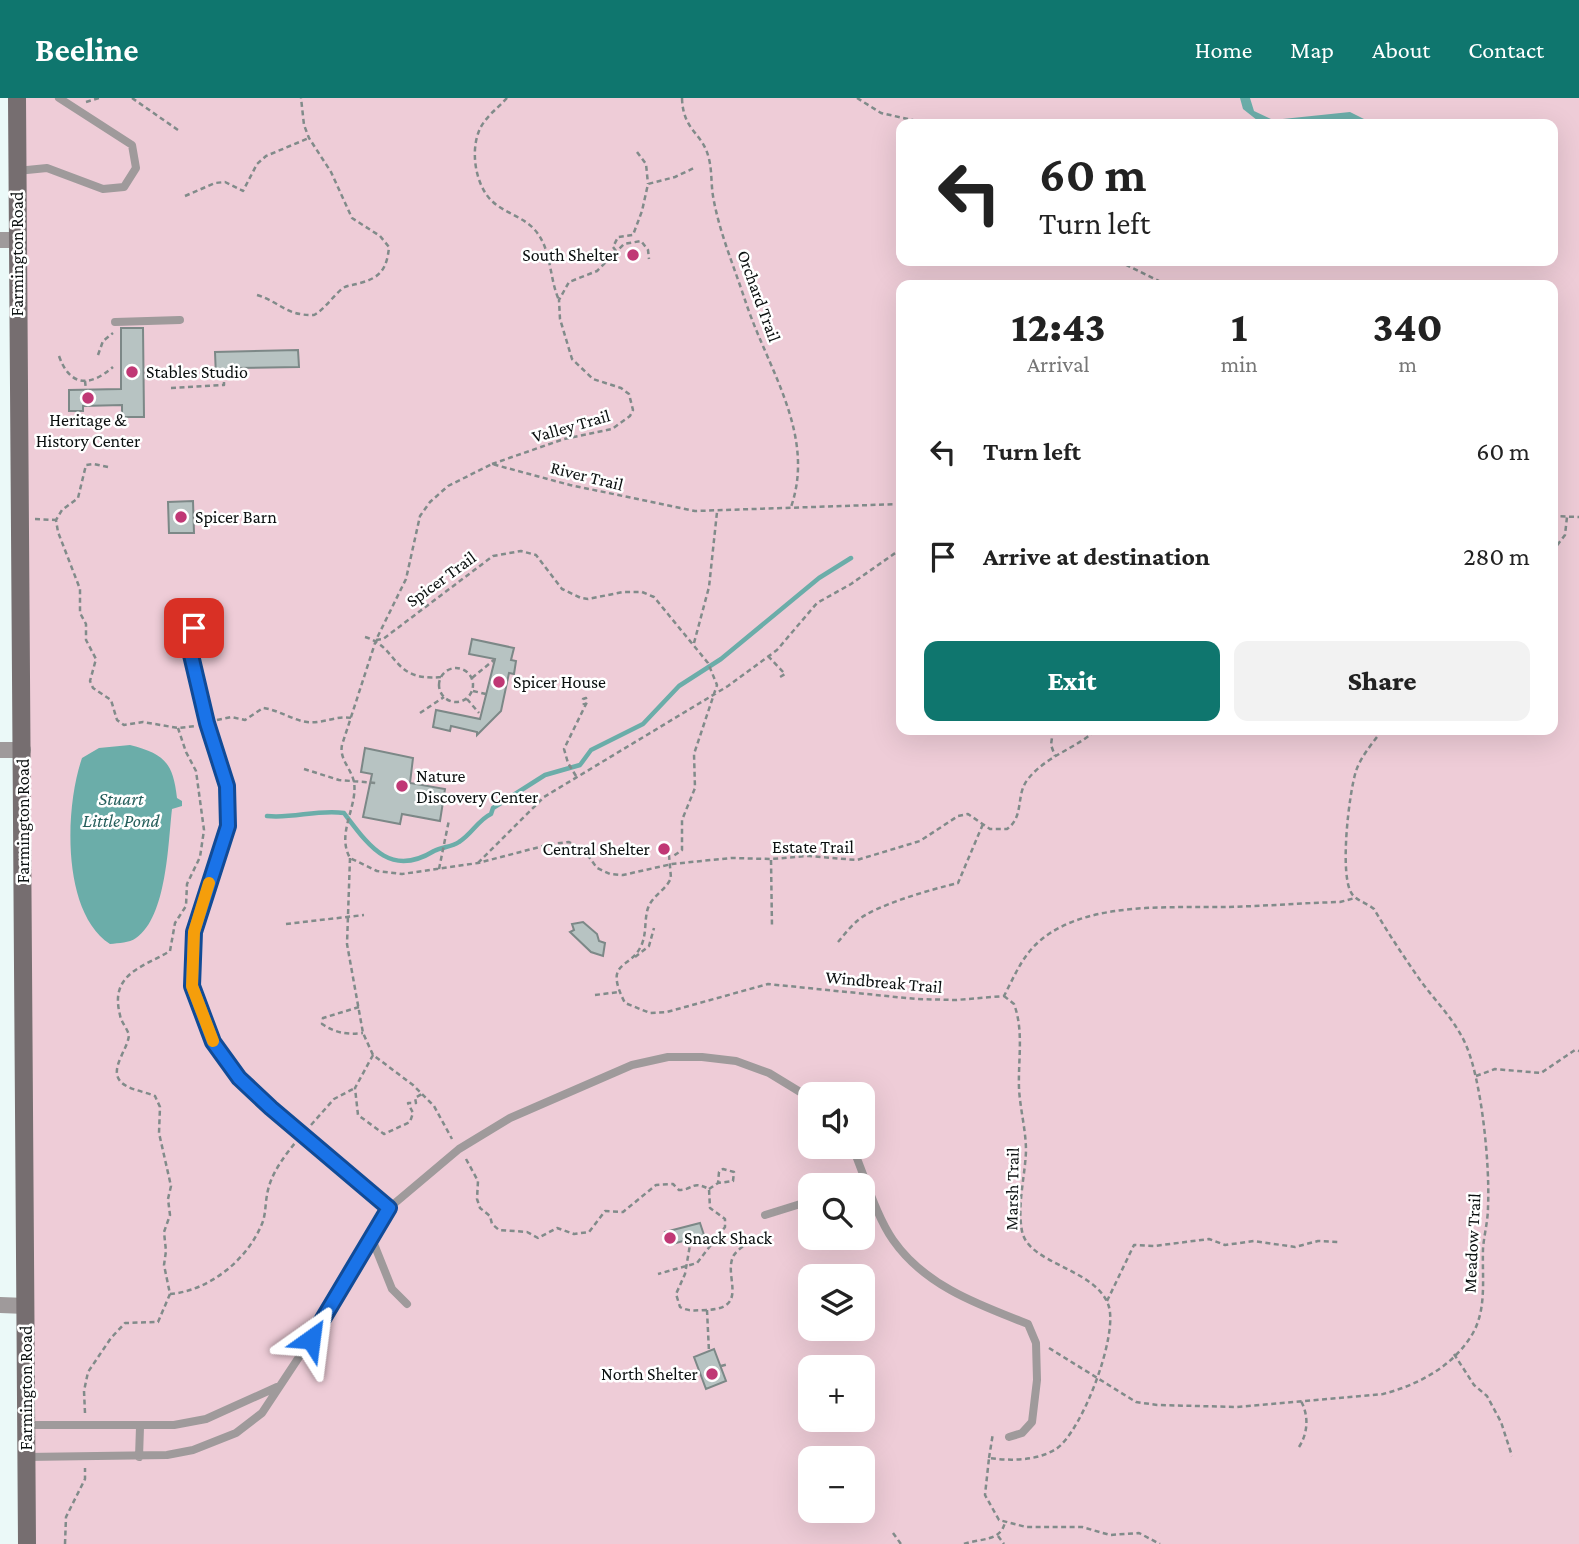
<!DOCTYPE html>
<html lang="en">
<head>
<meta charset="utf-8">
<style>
	body { margin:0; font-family:"Crimson Pro",serif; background:#f2f2f2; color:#222; height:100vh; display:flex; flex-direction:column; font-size:26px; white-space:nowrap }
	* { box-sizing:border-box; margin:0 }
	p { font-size:23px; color:#767676 }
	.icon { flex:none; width:38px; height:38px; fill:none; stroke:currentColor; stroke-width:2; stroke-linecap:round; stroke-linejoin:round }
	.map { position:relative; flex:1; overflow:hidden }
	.drawer { position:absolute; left:896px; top:182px; width:662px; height:455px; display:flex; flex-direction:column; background:#fff; border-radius:14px; box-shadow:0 7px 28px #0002 }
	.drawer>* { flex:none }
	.hud { position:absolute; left:896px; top:21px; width:662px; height:147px; border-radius:14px; box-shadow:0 7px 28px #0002; background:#fff; color:#222; overflow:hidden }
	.tools { position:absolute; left:798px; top:984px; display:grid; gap:14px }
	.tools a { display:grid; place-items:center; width:77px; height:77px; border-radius:14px; background:#fff; box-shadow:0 7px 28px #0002; font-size:35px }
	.pin { position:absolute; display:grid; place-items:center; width:60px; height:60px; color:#fff; margin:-30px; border-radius:14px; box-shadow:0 4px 10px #0006 }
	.me { position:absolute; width:77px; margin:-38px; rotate:31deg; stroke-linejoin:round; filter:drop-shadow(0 0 5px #0008) }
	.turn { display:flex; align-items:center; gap:24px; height:147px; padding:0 28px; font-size:32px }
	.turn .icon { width:91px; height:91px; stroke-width:2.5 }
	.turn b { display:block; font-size:49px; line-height:60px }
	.eta { display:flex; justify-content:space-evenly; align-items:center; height:119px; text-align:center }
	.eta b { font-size:42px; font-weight:800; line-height:49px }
	.action { display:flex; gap:14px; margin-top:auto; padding:14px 28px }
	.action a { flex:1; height:80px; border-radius:14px; background:#0f766e; color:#fff; font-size:28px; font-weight:800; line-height:80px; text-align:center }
	.action a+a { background:#f2f2f2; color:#222 }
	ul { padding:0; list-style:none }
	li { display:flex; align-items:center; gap:21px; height:105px; padding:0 28px }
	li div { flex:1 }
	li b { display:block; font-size:26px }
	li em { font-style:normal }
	header { display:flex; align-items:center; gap:42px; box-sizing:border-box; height:98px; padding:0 35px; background:#0f766e; color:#fff }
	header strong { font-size:33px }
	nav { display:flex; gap:38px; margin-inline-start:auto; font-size:24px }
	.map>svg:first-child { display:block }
	.green { fill:#eeccd7; fill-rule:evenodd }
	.water { fill:#6bada9 }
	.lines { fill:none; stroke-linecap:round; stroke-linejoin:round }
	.stream { stroke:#6bada9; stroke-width:4.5 }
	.building { fill:#b7c3c2; stroke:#7c8887; stroke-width:2 }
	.path { stroke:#818b8a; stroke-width:2.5; stroke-dasharray:5 3.5; stroke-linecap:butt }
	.lane { stroke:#9f9a9b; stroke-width:8 }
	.street { stroke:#9f9a9b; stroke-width:16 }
	.secondary { stroke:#766e70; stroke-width:18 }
	.route-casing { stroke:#114b97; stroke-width:18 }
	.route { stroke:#1a73e8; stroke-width:12 }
	.slow { stroke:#f59e0b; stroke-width:12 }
	.poi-dot { fill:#c03875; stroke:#fff; stroke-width:2.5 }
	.labels { text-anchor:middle; stroke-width:5; stroke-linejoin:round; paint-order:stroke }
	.street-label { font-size:18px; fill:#0b1010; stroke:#fff }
	.poi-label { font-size:18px; fill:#0b1010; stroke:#fff; text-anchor:start }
	.water-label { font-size:19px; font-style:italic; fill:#265f5c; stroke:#fff }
</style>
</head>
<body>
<header>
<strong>Beeline</strong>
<nav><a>Home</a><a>Map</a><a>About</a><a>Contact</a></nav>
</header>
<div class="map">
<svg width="1579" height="1446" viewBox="0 0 1579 1446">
	<rect width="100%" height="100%" fill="#ebf9f8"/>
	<path class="green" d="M 23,0 L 1579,0 L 1579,1446 L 29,1446 ZM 901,26 L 1552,26 L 1552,163 L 901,163 ZM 901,187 L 1552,187 L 1552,632 L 901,632 ZM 810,996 L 863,996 L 863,1048 L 810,1048 ZM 810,1087 L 863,1087 L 863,1139 L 810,1139 ZM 810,1178 L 863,1178 L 863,1230 L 810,1230 ZM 810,1269 L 863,1269 L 863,1321 L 810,1321 ZM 810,1360 L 863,1360 L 863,1412 L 810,1412 Z"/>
	<path class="water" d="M 1240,0 L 1250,0 L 1254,13 L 1273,22 L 1350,14 L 1374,26 L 1262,26 L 1243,11 Z
		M 130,647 C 164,656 173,664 177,700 L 182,703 L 182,708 L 172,711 C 168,745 167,819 136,840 C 129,845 119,845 110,846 C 61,814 65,709 82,660 L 99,650 Z"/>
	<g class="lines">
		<path class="stream" d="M 267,718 C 293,721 317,711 344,715 C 369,748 390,780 434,753 C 442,749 452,749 459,744 C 472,736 478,722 491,716 L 493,710 L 545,677 L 580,667 L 591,652 L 643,626 L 679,588 L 721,561 L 819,480 L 851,460"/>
	</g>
	<path class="building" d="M 121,230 L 143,230 L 144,319 L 122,319 L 122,307 L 83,308 L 83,313 L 69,313 L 69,292 L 121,291 Z
		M 298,252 L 299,269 L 232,270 L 232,279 L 216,279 L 215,254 Z
		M 193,403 L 194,435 L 169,435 L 168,404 Z
		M 472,541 L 514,550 L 511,562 L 516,563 L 514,576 L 509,575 L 501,613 L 477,637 L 477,634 L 451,628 L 450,633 L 433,629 L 436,612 L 480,621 L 495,561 L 469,556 Z
		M 365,650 L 413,660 L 410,685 L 445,691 L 440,723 L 402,716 L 400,726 L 363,719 L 372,676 L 361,674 Z
		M 583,824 L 597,836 L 599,843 L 605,845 L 603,858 L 591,854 L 570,834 L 574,832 L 572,826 Z
		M 700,1125 L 704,1137 L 669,1147 L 665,1134 Z
		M 714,1251 L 726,1283 L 706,1291 L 694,1259 Z"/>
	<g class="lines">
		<path class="path" d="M 132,0 L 178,32
			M 507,0 C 497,11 484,20 479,33 C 470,55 476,89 493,104 C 505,115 523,119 534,131 C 552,150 549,181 559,202
			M 682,0 C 683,34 703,34 709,61 C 712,73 711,86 713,98 C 719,134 735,171 746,205 C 768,271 816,337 791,409
			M 857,0 L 881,15 L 930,26
			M 86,4 L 99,0
			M 637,54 L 646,66 L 648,86
			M 185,98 L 215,85 L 225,84 L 243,93 L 257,66 L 266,58 L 309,40
			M 616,153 L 613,149 L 618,139 L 633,137 L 642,113 L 648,86 L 675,79 L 696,69
			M 1118,163 L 1167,187
			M 257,197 C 280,204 286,218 314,217 C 326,210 332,199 343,190 C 348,187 354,187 360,185 C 380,180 387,171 389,149 L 380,138 L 352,120 L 331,74 L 309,40 L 304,27 L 301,0
			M 98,257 L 103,243 L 113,235
			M 59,258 C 70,289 90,289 113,269
			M 85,283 L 86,292
			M 171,290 L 224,287 L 224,279
			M 492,366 L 564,341 L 612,331 L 630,318 L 633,312 L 629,296 L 621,290 L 593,281 L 572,261 L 560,221 L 559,202 L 569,184 L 597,173 L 624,146 L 641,143 L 648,152 L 649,161
			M 108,369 L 94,366 L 86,367 L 78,400 L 62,412 L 56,422 L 58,434 L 80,491 L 80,515 L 86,526 L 86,542 L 96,561 L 90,583 L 93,590 L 111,602 L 117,622 L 124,627 L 143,624 L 178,630 L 197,628
			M 901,406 L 695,413 L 570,387 L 492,366 L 448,388 L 430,404 L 420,418 L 406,481 L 376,542 L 342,647 C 339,661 351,670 354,684 C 358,709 336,735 350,760 L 377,773 L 402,776 L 478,765 L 551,746 L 569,744 L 584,752 L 597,770 L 610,776 L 623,777 L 672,766 L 731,760 L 771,761 L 808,758 L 857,762 L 920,743 L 958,718 L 968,716 L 990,731 L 1007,731 C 1025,718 1015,697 1028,681 C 1046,658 1075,651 1096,632
			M 1552,418 L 1579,419
			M 35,421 L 56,422
			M 1552,454 L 1565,437 L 1567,419
			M 365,539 C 399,549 391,584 441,579
			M 376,542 L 383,541 L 493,458 L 521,453 L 536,457 L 562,491 L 581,500 L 588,501 L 623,494 L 642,494 L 654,499 L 708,565 L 717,587 L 694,656 L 695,690 L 682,722 L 682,752 L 672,759
			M 694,545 L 709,489 L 717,414
			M 768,558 L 785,576 L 780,579
			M439 587a17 17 0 1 1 34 0a17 17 0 1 1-34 0Z
			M 472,580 L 495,561
			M 473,593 L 486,596
			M 467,601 L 479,615
			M 420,615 L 444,599
			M 217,622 L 231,619 L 245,622 L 263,610 C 279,612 292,622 307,624 C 323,626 337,617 352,620
			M 1053,632 L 1051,647 L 1055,658
			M 304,671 L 339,682 L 376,685
			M 576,678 L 568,665 L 564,651 L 587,604 L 586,600 L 583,601 L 584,607
			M 669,757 L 671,780 C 666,792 652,798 648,810 C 644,822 647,836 641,848 C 630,872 603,862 625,905 L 650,915 L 667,914 L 768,886 L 916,901 L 956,902 L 1004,898 C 1015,877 1023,856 1042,841 C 1089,803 1171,810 1228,809 C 1265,808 1302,805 1340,804 L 1355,800
			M 350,760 L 347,846 L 363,935 L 373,957 L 413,987 L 434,1008 L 452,1041
			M 771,762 L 772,829
			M 478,765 L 544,699 L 728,588 L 777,552 L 817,505 L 851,486 L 901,451
			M 439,771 L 449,722
			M 286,826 L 364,817
			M 838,844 C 844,837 850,829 857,823 C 875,807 933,791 958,785 L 983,726
			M 635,859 L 649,848 L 654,830
			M 595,897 L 619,894
			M 1004,898 L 1014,906 C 1024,933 1018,962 1019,990 C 1020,1011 1026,1032 1026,1053 C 1025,1079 1017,1107 1022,1133 C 1028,1166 1094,1170 1108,1206 C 1120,1234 1082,1334 1056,1351 C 1037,1363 1010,1363 989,1360 L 985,1397 L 999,1422 L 1026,1429 L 1082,1429 L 1110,1437 L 1139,1435 L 1160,1446
			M 359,909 L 323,920 L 322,926 C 336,935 347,937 363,935
			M 373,957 L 355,990 L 358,1017 L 384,1036 L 410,1024 L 413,1015 L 408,1005 L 416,1005 L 415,1000 L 422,996
			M 1476,978 L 1495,971 L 1541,975 L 1575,952 L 1579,953
			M 311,1027 L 334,1001 L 355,990
			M 466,1061 L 478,1083 L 477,1101 L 480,1110 L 490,1118 L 492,1126 L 499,1132 L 527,1134 L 538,1140 L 557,1130 L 574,1136 L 589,1134 L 605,1113 L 623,1114 L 656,1087 L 673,1086 L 679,1092 C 694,1092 691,1082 709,1091 L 710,1110 L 725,1121 L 725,1129 L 697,1165 L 658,1176
			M 709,1091 L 718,1085 L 719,1074 L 723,1071 L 734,1074 L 733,1083 L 718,1085
			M 691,1141 L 685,1176 L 676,1196 L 680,1209 C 689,1214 697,1212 707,1212 C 751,1210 722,1177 734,1157 C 740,1148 753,1143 762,1139
			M 170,1196 C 208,1193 246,1163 261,1128 C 266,1118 265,1107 267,1097 C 270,1077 283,1060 295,1045
			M 1107,1203 L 1134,1147 L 1154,1148 L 1209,1141 L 1225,1147 L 1254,1143 L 1295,1149 L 1318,1143 L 1338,1144
			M 707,1212 L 709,1254
			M 1049,1250 L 1136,1304 L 1157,1307 L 1237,1309 L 1383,1296 C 1418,1287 1454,1268 1473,1235 C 1487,1210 1482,1179 1483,1151 C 1484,1137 1488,1123 1488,1109 C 1490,1068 1482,984 1466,947 C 1455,922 1436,904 1420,882 C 1404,859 1388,835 1374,811 C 1367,805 1357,803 1352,796 C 1339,778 1349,695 1356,673 C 1361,658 1373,645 1382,632
			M 1454,1256 L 1474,1287 L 1487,1298 L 1501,1324 L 1512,1358
			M 721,1268 L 729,1266
			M 85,1315 L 84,1293 L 88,1274 L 111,1240 L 125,1225 L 158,1224 L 170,1196 L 164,1167 L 166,1153 L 164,1134 L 170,1117 L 168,1101 L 171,1088 L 159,1035 L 160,1009 L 155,998 C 135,990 106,990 121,959 C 124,951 128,946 129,937 C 127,930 121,924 120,917 C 109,875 144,869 170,853 L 175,825 L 186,808 L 187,786 L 200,759 L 204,732 L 196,673 L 186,654 L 178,630
			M 1299,1349 C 1308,1335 1309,1318 1301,1303
			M 989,1360 L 993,1335
			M 893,1435 L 901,1446
			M 998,1438 L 1004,1446
			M 65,1446 L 66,1419 L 85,1381 L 85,1370
			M 964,1446 C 980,1440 1001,1444 1005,1424"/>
		<path class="lane" d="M 17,73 L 47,70 L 103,91 L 124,89 L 136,70 L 132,47 L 59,0
			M 115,224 L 180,222
			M 194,530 L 191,557 L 207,625 L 227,688 L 228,728 L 194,834 L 192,888 L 213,944 L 239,980 L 271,1010 L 389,1110
			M 852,1048 C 864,1076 876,1118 893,1142 C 925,1188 979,1207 1028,1226 L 1036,1245 L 1037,1282 L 1032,1324 L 1022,1335 L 1009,1339
			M 765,1117 L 810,1103
			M 372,1141 L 392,1191 L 407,1206
			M 26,1327 L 174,1327 L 206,1321 L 277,1289
			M 26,1359 L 167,1357 L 193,1352 L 236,1335 L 262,1315 L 311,1241 L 389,1110 L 459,1051 L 510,1020 L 632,967 L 668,959 L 702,959 L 736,963 L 769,975 L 810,1000
			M 139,1359 L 140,1329"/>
		<path class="street" d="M 0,142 L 16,142
			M 0,652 L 23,652
			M 0,1207 L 26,1208"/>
		<path class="secondary" d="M 17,0 L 27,1446"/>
	</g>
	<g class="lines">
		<defs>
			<path id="route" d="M 194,530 L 191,557 L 207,625 L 227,688 L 228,728 L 194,834 L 192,888 L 213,944 L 239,980 L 271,1010 L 389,1110 L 311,1241"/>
		</defs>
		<use href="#route" class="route-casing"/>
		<use href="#route" class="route"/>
		<path class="slow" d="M 209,785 L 194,834 L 192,888 L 213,943"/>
	</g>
	<g class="poi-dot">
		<circle cx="633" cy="157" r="7"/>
		<circle cx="132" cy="274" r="7"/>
		<circle cx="88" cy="300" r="7"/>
		<circle cx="181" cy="419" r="7"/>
		<circle cx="499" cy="584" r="7"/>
		<circle cx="402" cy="688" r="7"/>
		<circle cx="664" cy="751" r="7"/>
		<circle cx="670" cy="1140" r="7"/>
		<circle cx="712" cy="1276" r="7"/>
	</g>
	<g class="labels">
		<g class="street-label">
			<text transform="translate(17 156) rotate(-90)" y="6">Farmington Road</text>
			<text transform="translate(759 198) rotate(70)" y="6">Orchard Trail</text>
			<text transform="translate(571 328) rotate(-16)" y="6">Valley Trail</text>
			<text transform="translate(587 378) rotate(14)" y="6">River Trail</text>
			<text transform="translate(441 481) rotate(-36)" y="6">Spicer Trail</text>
			<text transform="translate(23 723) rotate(-90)" y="6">Farmington Road</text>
			<text x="813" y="755">Estate Trail</text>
			<text transform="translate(884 884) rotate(5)" y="6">Windbreak Trail</text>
			<text transform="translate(1012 1091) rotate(-89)" y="6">Marsh Trail</text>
			<text transform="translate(1472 1145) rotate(-87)" y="6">Meadow Trail</text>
			<text transform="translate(26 1290) rotate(-90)" y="6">Farmington Road</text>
		</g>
		<g class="poi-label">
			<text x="619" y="163" text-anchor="end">South Shelter</text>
			<text x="146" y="280">Stables Studio</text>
			<text x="88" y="328" text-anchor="middle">Heritage &amp;<tspan x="88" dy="21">History Center</tspan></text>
			<text x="195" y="425">Spicer Barn</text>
			<text x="513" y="590">Spicer House</text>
			<text x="416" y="684">Nature<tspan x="416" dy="21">Discovery Center</tspan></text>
			<text x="650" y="757" text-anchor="end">Central Shelter</text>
			<text x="684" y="1146">Snack Shack</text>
			<text x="698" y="1282" text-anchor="end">North Shelter</text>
		</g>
		<g class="water-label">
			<text x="121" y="707">Stuart<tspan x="121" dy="22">Little Pond</tspan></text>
		</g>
	</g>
</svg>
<div class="tools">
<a><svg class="icon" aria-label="sound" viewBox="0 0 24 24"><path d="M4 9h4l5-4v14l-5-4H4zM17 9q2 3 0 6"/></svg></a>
<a><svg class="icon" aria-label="search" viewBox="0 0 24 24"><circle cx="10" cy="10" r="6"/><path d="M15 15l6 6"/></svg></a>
<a><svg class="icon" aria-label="layers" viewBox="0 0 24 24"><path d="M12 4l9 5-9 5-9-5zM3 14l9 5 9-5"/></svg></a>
<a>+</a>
<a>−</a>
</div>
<div class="pin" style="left:194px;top:530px;background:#d93025"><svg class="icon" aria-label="arrive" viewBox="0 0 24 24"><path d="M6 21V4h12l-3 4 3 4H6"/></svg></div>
<svg class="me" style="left:311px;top:1241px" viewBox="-20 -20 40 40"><path d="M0-17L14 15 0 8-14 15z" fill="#1a73e8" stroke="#fff" stroke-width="4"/></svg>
<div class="hud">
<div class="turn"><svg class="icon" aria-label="left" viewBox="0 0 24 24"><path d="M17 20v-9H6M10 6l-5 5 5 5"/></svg><div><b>60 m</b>Turn left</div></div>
</div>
<section class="drawer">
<div class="eta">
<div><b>12:43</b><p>Arrival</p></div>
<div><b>1</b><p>min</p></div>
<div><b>340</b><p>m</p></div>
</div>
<ul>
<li><svg class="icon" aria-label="left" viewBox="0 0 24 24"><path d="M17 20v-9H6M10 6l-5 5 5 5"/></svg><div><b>Turn left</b></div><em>60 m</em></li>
<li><svg class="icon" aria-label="arrive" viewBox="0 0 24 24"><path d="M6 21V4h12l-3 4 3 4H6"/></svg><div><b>Arrive at destination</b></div><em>280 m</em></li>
</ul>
<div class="action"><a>Exit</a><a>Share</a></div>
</section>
</div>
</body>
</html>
